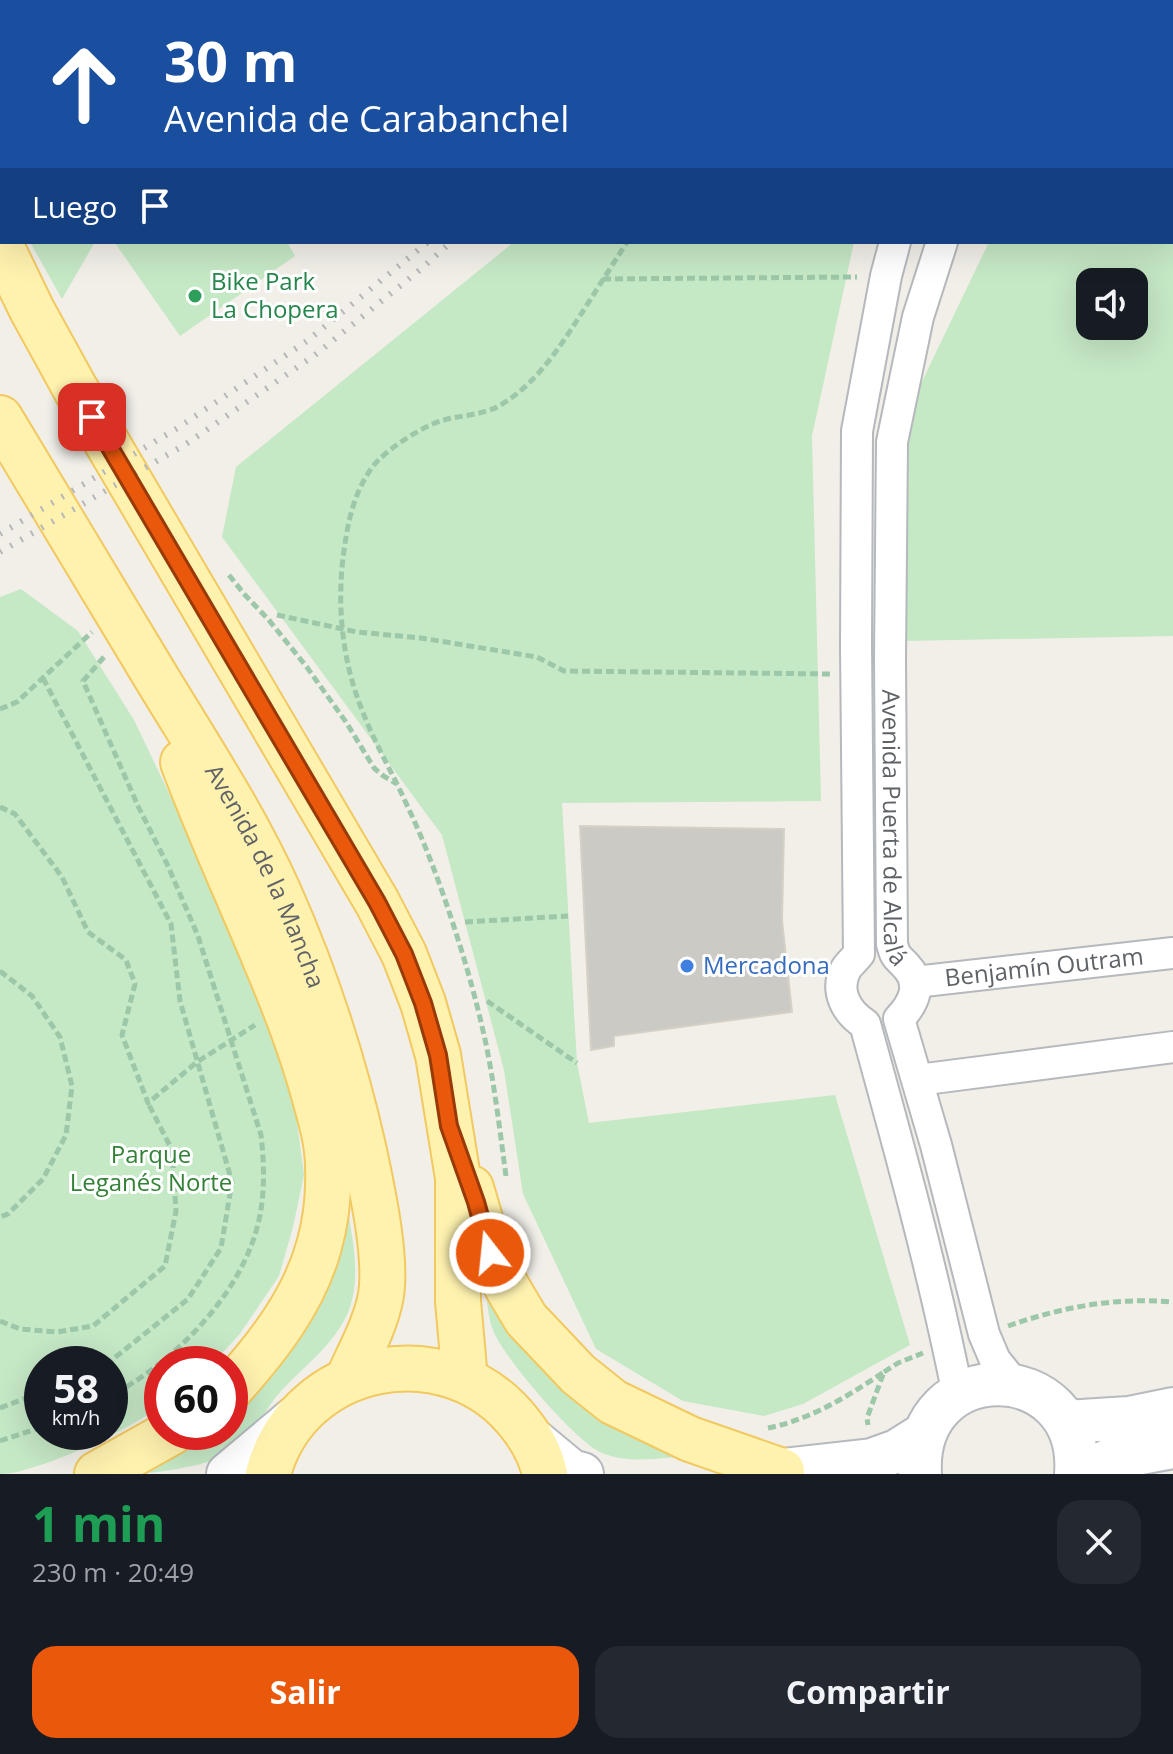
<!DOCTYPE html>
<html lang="es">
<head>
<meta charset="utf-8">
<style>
	body { margin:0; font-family:"Open Sans",sans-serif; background:#242831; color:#f1f3f6; height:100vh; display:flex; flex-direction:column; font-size:30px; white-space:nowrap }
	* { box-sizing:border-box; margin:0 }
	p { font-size:26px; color:#9ea1a6 }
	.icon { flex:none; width:44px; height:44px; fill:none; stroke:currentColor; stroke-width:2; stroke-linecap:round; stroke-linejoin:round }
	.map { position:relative; height:1474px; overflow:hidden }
	.side { display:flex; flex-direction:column; background:#171b24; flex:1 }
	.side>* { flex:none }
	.banner { position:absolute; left:0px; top:0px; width:1174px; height:244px; box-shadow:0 8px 32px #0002; background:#1a4fa0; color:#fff; overflow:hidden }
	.tools { position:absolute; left:1076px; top:268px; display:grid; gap:16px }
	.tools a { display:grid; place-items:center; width:72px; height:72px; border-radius:16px; background:#171b24; box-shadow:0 8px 32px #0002; font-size:40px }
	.speed { position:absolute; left:24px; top:1346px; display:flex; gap:16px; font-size:40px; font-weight:700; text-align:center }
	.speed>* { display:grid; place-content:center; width:104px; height:104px; border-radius:50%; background:#171b24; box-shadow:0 8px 32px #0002; line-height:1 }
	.speed small { font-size:20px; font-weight:400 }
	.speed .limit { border:12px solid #d22; background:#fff; color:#111 }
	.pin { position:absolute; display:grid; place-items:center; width:68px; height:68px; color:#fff; margin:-34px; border-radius:16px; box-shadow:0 4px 12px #0006 }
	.me { position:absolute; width:88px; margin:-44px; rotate:344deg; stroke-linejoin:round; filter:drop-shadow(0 0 6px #0008) }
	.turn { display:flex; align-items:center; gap:28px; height:168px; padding:0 32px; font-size:36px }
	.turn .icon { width:104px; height:104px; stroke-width:2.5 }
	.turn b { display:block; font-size:56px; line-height:68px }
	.then { display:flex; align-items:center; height:76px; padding:0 32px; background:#0003; gap:16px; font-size:30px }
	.round { display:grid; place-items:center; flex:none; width:84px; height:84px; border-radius:24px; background:#242831 }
	.overview { display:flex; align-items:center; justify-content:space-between; height:136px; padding:0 32px }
	h1 { font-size:48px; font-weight:700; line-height:60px; color:#1e9e55 }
	.button { display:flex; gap:16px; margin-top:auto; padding:16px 32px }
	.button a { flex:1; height:92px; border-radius:24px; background:#ea580c; color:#fff; font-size:32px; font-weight:700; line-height:92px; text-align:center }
	.button a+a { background:#242831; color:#f1f3f6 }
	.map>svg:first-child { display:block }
	.green { fill:#c5e8c5; fill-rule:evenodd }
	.building { fill:#cccac5; stroke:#d6d1c6; stroke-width:2 }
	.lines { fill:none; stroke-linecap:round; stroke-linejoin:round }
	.minor-casing { stroke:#b5b8bc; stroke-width:34 }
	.secondary-casing { stroke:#b6babf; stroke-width:46 }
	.primary-casing { stroke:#f2c960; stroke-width:48 }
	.path { stroke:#9cc7a9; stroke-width:5; stroke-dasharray:8 4; stroke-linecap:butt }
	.minor { stroke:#fff; stroke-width:30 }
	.secondary { stroke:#fff; stroke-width:42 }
	.primary { stroke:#fff2af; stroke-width:44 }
	.rail { stroke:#b6b7b8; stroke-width:6; stroke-dasharray:2 10; stroke-linecap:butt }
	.route-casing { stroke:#983908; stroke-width:20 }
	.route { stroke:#ea580c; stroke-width:14 }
	.leisure-dot { fill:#2e9e5b; stroke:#fff; stroke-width:3 }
	.shop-dot { fill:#3f7fe0; stroke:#fff; stroke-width:3 }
	.labels { text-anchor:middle; stroke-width:6; stroke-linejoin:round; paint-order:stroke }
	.leisure-label { font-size:24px; fill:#27864d; stroke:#fff; text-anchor:start }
	.street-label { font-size:24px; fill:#5f6368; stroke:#fff }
	.shop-label { font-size:24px; fill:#366cbe; stroke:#fff; text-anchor:start }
	.park-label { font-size:24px; fill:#348238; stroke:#fff }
</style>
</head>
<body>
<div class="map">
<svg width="1173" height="1474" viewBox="0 0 1173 1474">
	<rect width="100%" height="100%" fill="#f1efe8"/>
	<path class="green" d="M 0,0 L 295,0 L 293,2 L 2,2 L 2,181 L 0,170 Z
		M 1104,0 L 1173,0 L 1173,636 L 901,641 L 903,421 L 989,242 L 1172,242 L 1172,2 L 1103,2 ZM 1090,282 L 1134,282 L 1134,326 L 1090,326 Z
		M 30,242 L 95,242 L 62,299 Z
		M 117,242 L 287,242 L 295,256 L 180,336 L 115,243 Z
		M 514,242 L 854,242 L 812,436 L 821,801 L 562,803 L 577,1063 L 589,1123 L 835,1095 L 910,1345 L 803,1404 L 764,1416 L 683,1401 L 596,1349 L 523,1194 L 504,1070 L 442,835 L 222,537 L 236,467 Z
		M 21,589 L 78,631 L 134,720 L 186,829 L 255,989 L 286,1068 L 297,1122 L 304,1175 L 293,1227 L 279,1276 L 239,1335 L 212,1364 L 162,1364 L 162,1406 C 122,1432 77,1454 31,1468 C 20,1471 11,1474 0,1474 L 0,597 ZM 42,1364 L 110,1364 L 110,1432 L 42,1432 Z
		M 347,1207 C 353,1239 361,1278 349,1310 C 334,1347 300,1368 275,1398 C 269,1406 264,1415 258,1423 C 252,1431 225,1455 216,1459 C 199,1466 163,1472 145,1473 L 142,1468 L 195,1432 L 230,1432 L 230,1405 Z
		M 486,1293 L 696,1455 C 665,1457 627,1466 598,1451 C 572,1437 503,1357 493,1330 C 488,1318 488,1306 486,1293 Z"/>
	<path class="building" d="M 580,826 L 784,829 L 782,920 L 792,1012 L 614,1036 L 614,1046 L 591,1050 Z"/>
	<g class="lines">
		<defs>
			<g id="minor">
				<path d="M 1016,2 L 1017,0"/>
				<path d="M 1060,2 L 1061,0"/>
				<path d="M 895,242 L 886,276 L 857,431 L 856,646 L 859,954 C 855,959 849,964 846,969 C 834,991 847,1013 865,1024 C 899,1147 933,1270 958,1395"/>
				<path id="s1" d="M 942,242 L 918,317 L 892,442 L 890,659 L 892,944 C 896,959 897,956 906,966 C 923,984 914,1003 899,1019 L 936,1145 L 984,1334 L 995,1360 L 1015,1385"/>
				<path id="s2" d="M 915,982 L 1173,953"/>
				<path d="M 918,1080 L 1173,1047"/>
			</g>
			<path id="secondary" d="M 1066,1422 L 1129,1418 L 1173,1409
				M 530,1437 L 571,1471 L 582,1474
				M 228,1474 L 296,1417
				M 748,1474 L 872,1460 L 897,1451 L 924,1434
				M 920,1474 C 913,1353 1085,1356 1076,1474
				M 1081,1474 L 1114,1458 L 1173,1447"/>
			<g id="primary">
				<path d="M 0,244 L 32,310 L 76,390 L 377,902 L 404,954 L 423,1003 L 438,1055 L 458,1178 L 458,1301 L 465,1380"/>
				<path id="s3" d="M 0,418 C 51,502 102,587 153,672 C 197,745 244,815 279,893 C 316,976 344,1062 364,1151 C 372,1189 387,1257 381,1295 C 376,1324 360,1352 348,1379"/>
				<path d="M 183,762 C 208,829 238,894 265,959 C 285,1006 303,1052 316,1102 C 322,1123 328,1145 328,1167 C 329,1193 326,1221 319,1246 C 304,1301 267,1348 230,1389"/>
				<path d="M 471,1188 L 490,1253 L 507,1287 L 526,1319 L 578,1374 L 613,1402 L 690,1439 L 782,1471"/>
				<path d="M 97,1474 L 172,1432"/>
				<path d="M 268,1474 C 298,1359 450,1331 521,1425 C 532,1439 541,1456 545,1474"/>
			</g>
		</defs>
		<use href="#minor" class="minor-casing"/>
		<use href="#secondary" class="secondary-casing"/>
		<use href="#primary" class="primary-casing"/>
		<path class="path" d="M 25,0 L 25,2
			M 40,2 L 40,0
			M 177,2 L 177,0
			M 235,2 L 236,0
			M 840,2 L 842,0
			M 0,169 L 2,174
			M 603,279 L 857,277
			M 229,575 L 245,595 L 268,619 L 306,666 L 346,722 L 374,768 L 382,775 L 397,784
			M 277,615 L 357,632 L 421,638 L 537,657 L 564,671 L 831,674
			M 104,657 L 83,681 L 138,806 L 168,866 L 198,936 L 261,1135 C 264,1161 265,1189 260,1215 C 246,1290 176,1362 110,1396
			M 43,678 L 171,924 L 180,1001 L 232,1182 L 221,1248 L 188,1299 L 107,1364
			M 0,709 L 17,702 L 92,632
			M 0,807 L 15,814 L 62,877 L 88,932 L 126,960 L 135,984 L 122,1035 L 148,1103 L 197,1062 L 255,1025
			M 465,922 L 568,916
			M 0,971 L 32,996 L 60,1037 L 72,1086 L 66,1135 L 43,1179 L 8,1214 L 0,1217
			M 487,1001 L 577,1063
			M 506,1176 C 500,1132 495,1088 486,1044 C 478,1007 468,970 456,933 C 442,889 426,845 406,803 C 392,772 374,742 362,710 C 341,658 336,599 345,544 C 349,516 356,488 374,465 C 387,449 424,425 444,420 C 462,415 481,415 497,407 C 537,385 561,345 585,308 C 599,286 613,264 627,242
			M 0,1321 L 20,1329 L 57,1332 L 93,1326 L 165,1266 L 176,1211 L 172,1150 L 148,1103
			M 1008,1326 C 1062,1307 1115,1297 1173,1302
			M 884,1372 L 898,1363 L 923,1353
			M 0,1408 L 42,1392
			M 768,1428 C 812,1419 848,1396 884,1372 L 867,1418 L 868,1425
			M 0,1441 L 42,1427"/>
		<use href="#minor" class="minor"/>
		<use href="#secondary" class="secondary"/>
		<use href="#primary" class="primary"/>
		<path class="rail" d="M 689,2 L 692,0
			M 713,2 L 715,0
			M 0,534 L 176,429 L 307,341 L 428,242
			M 0,552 L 186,444 L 315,355 L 421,269 L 451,242"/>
	</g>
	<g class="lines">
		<defs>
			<path id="route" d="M 92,417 L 377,902 L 404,954 L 423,1003 L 438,1055 L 449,1126 L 476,1202 L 490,1253"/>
		</defs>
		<use href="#route" class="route-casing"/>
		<use href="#route" class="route"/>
	</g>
	<circle class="leisure-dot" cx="195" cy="296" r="8"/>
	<circle class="shop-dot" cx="687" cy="966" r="8"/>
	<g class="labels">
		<g class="leisure-label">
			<text x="211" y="290">Bike Park<tspan x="211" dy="28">La Chopera</tspan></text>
		</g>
		<g class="street-label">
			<text dy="8" stroke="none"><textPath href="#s1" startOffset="592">Avenida Puerta de Alcalá</textPath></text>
			<text dy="8" stroke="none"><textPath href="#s3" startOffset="530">Avenida de la Mancha</textPath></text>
			<text dy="8" stroke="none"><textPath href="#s2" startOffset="130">Benjamín Outram</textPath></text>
		</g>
		<g class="shop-label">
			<text x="703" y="974">Mercadona</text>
		</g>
		<g class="park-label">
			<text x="151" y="1163">Parque<tspan x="151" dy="28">Leganés Norte</tspan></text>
		</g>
	</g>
</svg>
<div class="tools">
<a><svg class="icon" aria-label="sound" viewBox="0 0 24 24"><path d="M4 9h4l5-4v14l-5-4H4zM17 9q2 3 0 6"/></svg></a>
</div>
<div class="speed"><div>58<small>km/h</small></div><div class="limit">60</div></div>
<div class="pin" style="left:92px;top:417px;background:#d93025"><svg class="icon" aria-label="arrive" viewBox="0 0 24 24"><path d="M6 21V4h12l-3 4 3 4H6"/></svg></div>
<svg class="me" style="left:490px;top:1253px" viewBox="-20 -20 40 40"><circle r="17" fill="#ea580c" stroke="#fff" stroke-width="3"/><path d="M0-11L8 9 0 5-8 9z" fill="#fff"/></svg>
<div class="banner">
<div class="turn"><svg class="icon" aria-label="ahead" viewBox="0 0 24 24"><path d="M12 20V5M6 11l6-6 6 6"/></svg><div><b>30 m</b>Avenida de Carabanchel</div></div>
<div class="then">Luego<svg class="icon" aria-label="arrive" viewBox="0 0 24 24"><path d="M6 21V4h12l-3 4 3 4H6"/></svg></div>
</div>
</div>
<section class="side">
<div class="overview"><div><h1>1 min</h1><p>230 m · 20:49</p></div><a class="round"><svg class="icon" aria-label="close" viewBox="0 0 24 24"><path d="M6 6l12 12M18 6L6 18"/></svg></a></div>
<div class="button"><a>Salir</a><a>Compartir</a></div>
</section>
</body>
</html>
